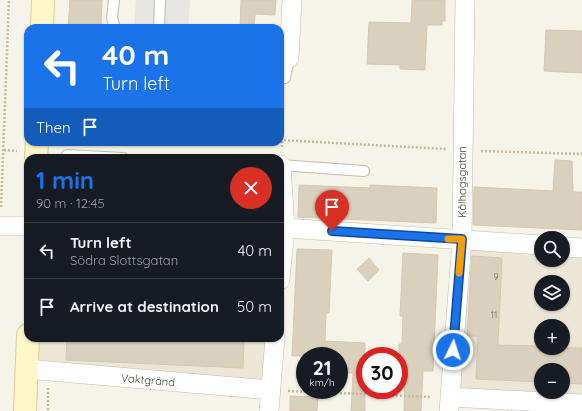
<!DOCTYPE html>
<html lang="en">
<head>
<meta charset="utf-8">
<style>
	body { margin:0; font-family:Quicksand,sans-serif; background:#242831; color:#f1f3f6; height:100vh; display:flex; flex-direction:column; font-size:15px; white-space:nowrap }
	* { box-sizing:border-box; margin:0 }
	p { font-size:13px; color:#9ea1a6 }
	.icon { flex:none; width:22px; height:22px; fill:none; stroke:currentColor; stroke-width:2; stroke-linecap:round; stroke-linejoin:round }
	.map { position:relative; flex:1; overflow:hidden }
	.sheet { position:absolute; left:24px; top:154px; width:260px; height:188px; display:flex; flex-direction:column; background:#171b24; border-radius:12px; box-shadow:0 1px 3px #0004 }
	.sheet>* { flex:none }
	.hud { position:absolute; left:24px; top:24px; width:260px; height:122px; border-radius:12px; box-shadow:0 1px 3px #0004; background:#1a73e8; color:#fff; overflow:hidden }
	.controls { position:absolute; left:534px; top:231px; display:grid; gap:8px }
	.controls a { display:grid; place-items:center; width:36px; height:36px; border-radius:50%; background:#171b24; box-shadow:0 1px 3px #0004; font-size:20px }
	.speed { position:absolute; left:296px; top:347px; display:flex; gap:8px; font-size:20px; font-weight:700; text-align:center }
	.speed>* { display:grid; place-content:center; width:52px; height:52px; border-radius:50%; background:#171b24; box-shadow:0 1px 3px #0004; line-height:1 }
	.speed small { font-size:10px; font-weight:400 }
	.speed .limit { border:6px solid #d22; background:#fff; color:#111 }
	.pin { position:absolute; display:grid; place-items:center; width:34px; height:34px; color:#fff; margin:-41px -17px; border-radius:50% 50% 50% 0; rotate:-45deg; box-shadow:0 0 4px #0007 }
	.pin .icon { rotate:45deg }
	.me { position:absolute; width:44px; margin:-22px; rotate:4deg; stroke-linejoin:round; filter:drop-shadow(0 0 3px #0008) }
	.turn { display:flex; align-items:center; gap:14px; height:84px; padding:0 12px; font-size:18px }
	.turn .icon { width:52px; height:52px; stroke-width:2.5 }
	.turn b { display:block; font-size:28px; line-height:34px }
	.then { display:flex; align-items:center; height:38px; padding:0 12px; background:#0003; gap:8px; font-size:15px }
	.round { display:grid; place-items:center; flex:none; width:42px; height:42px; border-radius:21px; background:#242831 }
	.overview { display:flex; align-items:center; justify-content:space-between; height:68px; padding:0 12px }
	h1 { font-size:24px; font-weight:800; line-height:30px; color:#1a73e8 }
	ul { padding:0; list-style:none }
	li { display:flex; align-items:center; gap:12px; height:56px; padding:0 12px; border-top:1px solid #363941 }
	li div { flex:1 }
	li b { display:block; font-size:15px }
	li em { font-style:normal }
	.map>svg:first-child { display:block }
	.residential { fill:#ebe6d6; fill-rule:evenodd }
	.parking { fill:#e7e5e1 }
	.building { fill:#d9d0bd; stroke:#d5c9af }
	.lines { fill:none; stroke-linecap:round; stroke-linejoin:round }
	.lane-casing { stroke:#c3bcaa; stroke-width:12 }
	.street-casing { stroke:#c3bcaa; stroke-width:20 }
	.secondary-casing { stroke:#dbcd94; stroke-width:24 }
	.path { stroke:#c6ba99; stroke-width:2.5; stroke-dasharray:2 2; stroke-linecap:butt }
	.lane { stroke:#fff; stroke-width:10 }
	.street { stroke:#fff; stroke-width:19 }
	.secondary { stroke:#fff6ca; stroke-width:22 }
	.route-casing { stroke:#114b97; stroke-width:10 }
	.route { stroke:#1a73e8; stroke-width:7 }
	.slow { stroke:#f59e0b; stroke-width:7 }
	.labels { text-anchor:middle; stroke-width:4; stroke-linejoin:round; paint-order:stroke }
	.number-label { font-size:9px; fill:#6e6758 }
	.street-label { font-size:11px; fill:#4b4436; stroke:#fff }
</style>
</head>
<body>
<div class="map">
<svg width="582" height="411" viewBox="0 0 582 411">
	<rect width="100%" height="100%" fill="#f6f3e9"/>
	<path class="residential" d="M 470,249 L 541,254 L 541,260 L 563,260 L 563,255 L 582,257 L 582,396 L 459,389 ZM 541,282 L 563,282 L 563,304 L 541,304 ZM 541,326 L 563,326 L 563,348 L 541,348 ZM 541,370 L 563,370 L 563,392 L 541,392 Z
		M 28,338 L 275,338 L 270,390 L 27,364 Z"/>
	<path class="parking" d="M 136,0 L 190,0 L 188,28 L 134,28 Z"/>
	<path class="building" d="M 70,0 L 102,0 L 101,28 L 68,28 Z
		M 241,0 L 276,0 L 275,15 L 255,14 L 254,28 L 240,28 Z
		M 412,0 L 445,0 L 445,21 L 442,21 L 442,25 L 427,25 L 425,70 L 400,69 L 400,65 L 367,64 L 369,22 L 411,23 Z
		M 546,30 L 582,31 L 582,73 L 544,71 Z
		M 555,160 L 572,161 L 573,192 L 582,192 L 582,230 L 473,225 L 474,187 L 553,191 Z
		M 299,185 L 370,188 L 370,185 L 437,188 L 436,223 L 298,217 Z
		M 297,249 L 332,250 L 329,313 L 326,313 L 325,341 L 365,343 L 365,411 L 351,411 L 353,373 L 339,373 L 339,356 L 292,356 Z
		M 403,253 L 438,255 L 433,371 L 423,371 L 421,411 L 404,411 L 405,376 L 399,375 L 399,344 L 402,344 L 403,316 L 400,316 Z
		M 472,256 L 502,258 L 498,345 L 541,346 L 541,348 L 582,348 L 582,384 L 563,383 L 563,370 L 541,370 L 541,382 L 476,379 L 478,336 L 467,336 Z
		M 369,258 L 379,270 L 368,281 L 357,269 Z
		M 67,338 L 244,338 L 243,368 L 66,360 Z
		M 290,396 L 318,397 L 317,411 L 290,411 Z"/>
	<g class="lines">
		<defs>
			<path id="lane" d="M 114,0 L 112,18 L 115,28
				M 159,28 L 160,0
				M 280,77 L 285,78 L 289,58
				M 67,155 L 123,158
				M 280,165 L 364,171"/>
			<path id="street" d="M 289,58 L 292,0
				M 0,226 L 28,226
				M 280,229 L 285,228 L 541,245
				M 563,247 L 582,248
				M 280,280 L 285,228 L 281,165
				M 26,369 L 270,390
				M 450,397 L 582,404
				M 269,411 L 275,338
				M 449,411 L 462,239 L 465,0"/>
			<path id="secondary" d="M 42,28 L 43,0
				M 36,158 L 37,142
				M 25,411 L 28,335"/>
		</defs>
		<use href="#lane" class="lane-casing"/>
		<use href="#street" class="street-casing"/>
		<use href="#secondary" class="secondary-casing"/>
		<path class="path" d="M 280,140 L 446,149
			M 282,147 L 282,92
			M 4,150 L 17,151
			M 481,151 L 582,154
			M 1,207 L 9,0
			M 48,388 L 48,411
			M 288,391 L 431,397"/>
		<use href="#lane" class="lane"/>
		<use href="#street" class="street"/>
		<use href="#secondary" class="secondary"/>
	</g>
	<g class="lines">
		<defs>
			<path id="route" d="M 332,231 L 462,239 L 453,350"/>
		</defs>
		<use href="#route" class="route-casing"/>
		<use href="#route" class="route"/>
		<path class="slow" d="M 448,239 L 462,239 L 459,273"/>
	</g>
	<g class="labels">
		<g class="number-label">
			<text x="496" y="280">9</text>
			<text x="494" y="318">11</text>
		</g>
		<g class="street-label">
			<text transform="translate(462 182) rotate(-90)" y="4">Kålhagsgatan</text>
			<text transform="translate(148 380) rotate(5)" y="4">Vaktgränd</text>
		</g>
	</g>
</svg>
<div class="controls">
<a><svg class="icon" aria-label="search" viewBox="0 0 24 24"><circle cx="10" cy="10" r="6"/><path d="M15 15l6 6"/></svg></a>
<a><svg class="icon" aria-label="layers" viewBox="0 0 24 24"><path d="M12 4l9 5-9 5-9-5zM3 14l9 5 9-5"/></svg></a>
<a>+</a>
<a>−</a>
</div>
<div class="speed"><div>21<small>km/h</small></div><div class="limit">30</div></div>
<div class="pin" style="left:332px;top:231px;background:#d93025"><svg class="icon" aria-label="arrive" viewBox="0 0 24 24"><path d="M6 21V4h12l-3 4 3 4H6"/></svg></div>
<svg class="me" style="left:453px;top:350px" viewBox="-20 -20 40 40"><circle r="17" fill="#1a73e8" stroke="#fff" stroke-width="3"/><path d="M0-11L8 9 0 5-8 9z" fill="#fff"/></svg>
<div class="hud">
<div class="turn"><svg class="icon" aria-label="left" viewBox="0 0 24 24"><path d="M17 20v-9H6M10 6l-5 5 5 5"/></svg><div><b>40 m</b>Turn left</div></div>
<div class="then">Then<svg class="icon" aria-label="arrive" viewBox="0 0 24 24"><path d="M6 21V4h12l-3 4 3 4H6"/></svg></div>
</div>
<section class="sheet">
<div class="overview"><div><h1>1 min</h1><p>90 m · 12:45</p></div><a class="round" style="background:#d93025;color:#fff"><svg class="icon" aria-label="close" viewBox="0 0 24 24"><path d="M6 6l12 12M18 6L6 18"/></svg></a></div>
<ul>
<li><svg class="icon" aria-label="left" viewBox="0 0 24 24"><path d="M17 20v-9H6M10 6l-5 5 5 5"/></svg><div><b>Turn left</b><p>Södra Slottsgatan</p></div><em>40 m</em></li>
<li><svg class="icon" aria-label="arrive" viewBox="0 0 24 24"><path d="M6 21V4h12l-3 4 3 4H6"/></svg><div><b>Arrive at destination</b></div><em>50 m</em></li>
</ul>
</section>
</div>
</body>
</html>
